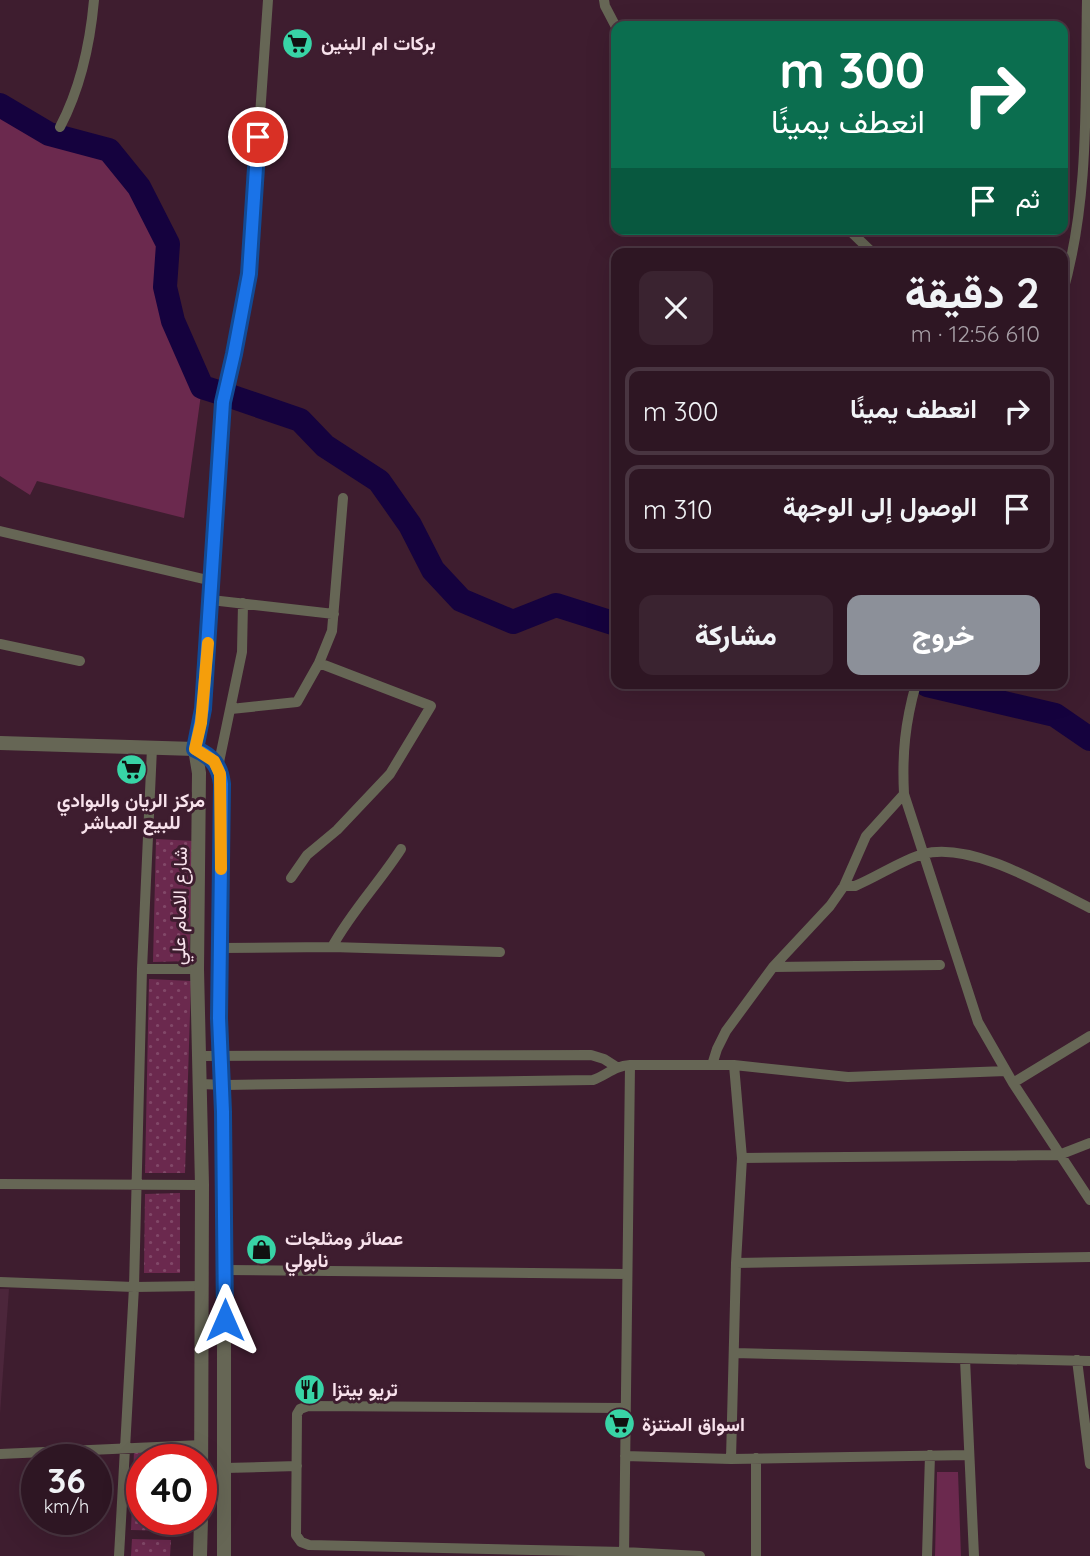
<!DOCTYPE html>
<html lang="ar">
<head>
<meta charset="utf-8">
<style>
	body { margin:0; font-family:Quicksand,Vazirmatn,sans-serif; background:#3a2330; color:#f1f3f6; direction:rtl; height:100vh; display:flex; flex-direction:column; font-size:26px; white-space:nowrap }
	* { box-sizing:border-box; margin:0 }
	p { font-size:23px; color:#a79fa6 }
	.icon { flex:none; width:38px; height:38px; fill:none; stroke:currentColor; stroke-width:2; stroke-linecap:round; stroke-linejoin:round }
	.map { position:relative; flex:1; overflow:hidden; direction:ltr }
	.panel { position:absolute; left:611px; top:248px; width:457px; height:441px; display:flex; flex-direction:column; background:#2e1623; border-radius:14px; box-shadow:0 7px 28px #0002,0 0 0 2px #493541; direction:rtl }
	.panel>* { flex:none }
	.top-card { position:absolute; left:611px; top:21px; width:457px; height:214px; border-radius:14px; box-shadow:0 7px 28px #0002,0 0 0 2px #493541; direction:rtl; background:#0b6e4f; color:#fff; overflow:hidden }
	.speed { position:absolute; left:21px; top:1444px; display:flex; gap:14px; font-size:35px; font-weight:700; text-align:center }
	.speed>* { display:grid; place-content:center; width:91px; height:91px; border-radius:50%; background:#2e1623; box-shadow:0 7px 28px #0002,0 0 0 2px #493541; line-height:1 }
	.speed small { font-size:18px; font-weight:400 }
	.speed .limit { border:10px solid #d22; background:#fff; color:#111 }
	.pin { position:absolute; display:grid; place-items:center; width:60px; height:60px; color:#fff; margin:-30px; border:4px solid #fff; border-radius:50%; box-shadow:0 2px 7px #0007 }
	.me { position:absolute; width:77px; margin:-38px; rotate:0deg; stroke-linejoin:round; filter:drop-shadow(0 0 5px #0008) }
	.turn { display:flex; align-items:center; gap:24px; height:147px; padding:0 28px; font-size:32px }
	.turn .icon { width:91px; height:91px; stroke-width:2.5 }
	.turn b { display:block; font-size:49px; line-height:60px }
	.then { display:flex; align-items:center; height:66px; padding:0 28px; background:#0003; gap:14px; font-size:26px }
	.round { display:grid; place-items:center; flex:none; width:74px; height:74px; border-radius:14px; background:#3a2330 }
	.overview { display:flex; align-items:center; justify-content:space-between; height:119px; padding:0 28px }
	h1 { font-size:42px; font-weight:800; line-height:52px }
	.action { display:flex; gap:14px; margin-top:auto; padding:14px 28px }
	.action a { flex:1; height:80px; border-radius:14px; background:#8c9099; color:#fff; font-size:28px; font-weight:800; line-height:80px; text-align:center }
	.action a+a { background:#3a2330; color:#f1f3f6 }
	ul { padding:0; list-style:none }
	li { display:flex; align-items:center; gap:21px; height:88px; margin:0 14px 10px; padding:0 14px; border:4px solid #493541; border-radius:14px }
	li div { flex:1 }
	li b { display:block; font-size:26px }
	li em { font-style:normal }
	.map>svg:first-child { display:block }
	.built { fill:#4c263b }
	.park { fill:url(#park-dots) }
	.garden { fill:#6b294e }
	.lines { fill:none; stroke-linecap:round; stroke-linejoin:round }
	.river { stroke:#15023e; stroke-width:24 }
	.minor { stroke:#665; stroke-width:10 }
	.tertiary { stroke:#665; stroke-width:14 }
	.route-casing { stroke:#114b97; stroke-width:18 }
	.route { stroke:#1a73e8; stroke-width:12 }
	.slow { stroke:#f59e0b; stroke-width:12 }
	.labels { text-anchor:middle; stroke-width:6; stroke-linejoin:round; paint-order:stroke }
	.poi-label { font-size:19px; font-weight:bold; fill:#f8e2ec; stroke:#3e1d2f; text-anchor:start }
	.street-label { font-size:19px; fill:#f8e2ec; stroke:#3e1d2f }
</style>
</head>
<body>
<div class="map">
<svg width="1090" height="1556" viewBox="0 0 1090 1556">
	<defs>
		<pattern id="park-dots" width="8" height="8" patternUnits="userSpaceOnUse" patternTransform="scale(1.75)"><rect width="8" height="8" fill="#6b294e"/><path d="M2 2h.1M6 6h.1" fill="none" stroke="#814868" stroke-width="1.8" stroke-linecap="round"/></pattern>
	</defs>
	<rect width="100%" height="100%" fill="#3e1d2f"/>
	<path class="built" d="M 0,1289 L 9,1289 L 0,1414 Z"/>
	<path class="park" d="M 156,839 L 194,841 L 189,961 L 153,962 Z
		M 149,979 L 191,981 L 185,1173 L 145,1173 Z
		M 180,1193 L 180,1273 L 144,1273 L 145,1194 Z
		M 134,1451 L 174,1452 L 173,1459 L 142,1460 L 142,1519 L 171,1519 L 171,1531 L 131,1530 Z
		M 132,1539 L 171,1540 L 170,1556 L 131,1556 Z"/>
	<path class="garden" d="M 0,105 L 49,134 L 109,150 L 139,187 L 168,244 L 165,287 L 173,321 L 202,387 L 184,518 L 37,481 L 30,495 L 0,476 Z
		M 937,1472 L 958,1472 L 961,1556 L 935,1556 Z"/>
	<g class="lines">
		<path class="river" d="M 0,105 L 49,134 L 109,150 L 139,187 L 168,244 L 165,287 L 173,321 L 202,387 L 221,393
			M 230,396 L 300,420 L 325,446 L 379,481 L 410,525 L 433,570 L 461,600 L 513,622 L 556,605 L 616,624
			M 927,685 L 1055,715 L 1090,739"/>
		<path class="minor" d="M 604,0 L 605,6 L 616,27
			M 60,127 C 81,87 90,45 94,0
			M 848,229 L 874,254
			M 1062,295 C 1090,199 1085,99 1087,0
			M 0,531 L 212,581
			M 211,600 L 334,614
			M 0,644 L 80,661
			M 916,684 C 905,723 902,754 904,794 L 978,1022 L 1013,1083 L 1090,1200
			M 231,709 L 297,702 L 319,663 L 332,631 L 343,498
			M 195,749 L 203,709 L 223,402 L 234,354 L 249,274 L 268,0
			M 218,767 L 242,652 L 243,603
			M 291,878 L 307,855 L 337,830 L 390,774 L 431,706 L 319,663
			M 844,886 L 855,886 C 877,877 900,861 923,854 C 972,841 1047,887 1090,908
			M 332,947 C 351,912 379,883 401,849
			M 219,948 L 332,947 L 500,952
			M 773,967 L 940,965
			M 142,969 L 197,969
			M 200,1056 L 591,1055 L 604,1059 L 615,1066
			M 712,1065 L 717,1049 L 726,1031 L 773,967 L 830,906 L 844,886 L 866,836 L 904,794
			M 1013,1083 L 1090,1036
			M 200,1084 L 226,1085 L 593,1080 C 607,1075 614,1066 630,1065 L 734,1065 L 848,1077 L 1006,1071
			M 742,1158 L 1059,1155 L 1090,1143
			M 0,1184 L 202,1185
			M 736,1263 L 1090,1257
			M 225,1270 L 627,1274
			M 0,1282 L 134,1287 L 202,1286
			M 734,1353 L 1090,1361
			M 965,1359 L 974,1556
			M 1077,1360 L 1090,1464
			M 625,1408 L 308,1406 L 300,1409 L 297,1414 L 296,1535 L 301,1542 L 309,1545 L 624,1552 L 700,1556
			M 0,1454 L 202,1445
			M 625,1456 L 731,1459 L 969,1455
			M 756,1458 L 756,1556
			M 731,1459 L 736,1263 L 742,1158 L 734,1065
			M 225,1468 L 297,1466
			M 119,1556 L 134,1287 L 142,969 L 152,748
			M 624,1556 L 630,1065
			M 927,1556 L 930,1455"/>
		<path class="tertiary" d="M 0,743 L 195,749 C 217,758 221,772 222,794 L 219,1018 L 224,1138 L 224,1556
			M 195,749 L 199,773 L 197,969 L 202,1185 L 201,1505
			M 200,1556 L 201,1519"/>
	</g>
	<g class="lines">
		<defs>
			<path id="route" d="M 225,1320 L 223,1112 L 219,1018 L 222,784 C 220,766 212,756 195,749 L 203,709 L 223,402 L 234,354 L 249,274 L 258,137"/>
		</defs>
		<use href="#route" class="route-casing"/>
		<use href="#route" class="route"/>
		<path class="slow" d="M 208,643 L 201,723 L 195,749 L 214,761 L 220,774 L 221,869"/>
	</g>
	<defs>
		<symbol id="supermarket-disc" viewBox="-11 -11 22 22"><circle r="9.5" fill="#38d4a6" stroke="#3e1d2f"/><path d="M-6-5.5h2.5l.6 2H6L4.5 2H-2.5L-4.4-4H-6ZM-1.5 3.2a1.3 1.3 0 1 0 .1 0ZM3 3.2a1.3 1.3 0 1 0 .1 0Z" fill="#111"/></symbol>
		<symbol id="shop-disc" viewBox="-11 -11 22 22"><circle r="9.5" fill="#38d4a6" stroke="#3e1d2f"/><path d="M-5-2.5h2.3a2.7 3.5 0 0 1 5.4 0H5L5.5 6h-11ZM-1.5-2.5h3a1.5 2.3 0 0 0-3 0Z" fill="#111"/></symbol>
		<symbol id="restaurant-disc" viewBox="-11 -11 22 22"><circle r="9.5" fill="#38d4a6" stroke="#3e1d2f"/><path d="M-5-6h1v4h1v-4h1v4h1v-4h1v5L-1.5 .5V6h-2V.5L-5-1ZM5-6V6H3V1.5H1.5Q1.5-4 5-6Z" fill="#111"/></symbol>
	</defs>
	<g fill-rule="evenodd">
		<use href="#supermarket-disc" x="280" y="26" width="35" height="35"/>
		<use href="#supermarket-disc" x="114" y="752" width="35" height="35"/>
		<use href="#shop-disc" x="244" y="1232" width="35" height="35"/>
		<use href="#restaurant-disc" x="292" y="1372" width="35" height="35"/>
		<use href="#supermarket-disc" x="602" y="1406" width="35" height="35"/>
	</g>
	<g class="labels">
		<g class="poi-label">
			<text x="321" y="50">بركات ام البنين</text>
			<text x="131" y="807" text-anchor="middle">مركز الريان والبوادي<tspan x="131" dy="22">للبيع المباشر</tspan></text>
			<text x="285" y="1245">عصائر ومثلجات<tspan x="285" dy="22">نابولي</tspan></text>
			<text x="332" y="1396">تريو بيتزا</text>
			<text x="642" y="1431">اسواق المتنزة</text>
		</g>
		<g class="street-label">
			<text transform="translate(179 906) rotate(-89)" y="7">شارع الامام علي</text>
		</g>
	</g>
</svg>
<div class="speed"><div>36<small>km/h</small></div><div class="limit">40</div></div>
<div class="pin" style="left:258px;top:137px;background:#d93025"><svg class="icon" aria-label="arrive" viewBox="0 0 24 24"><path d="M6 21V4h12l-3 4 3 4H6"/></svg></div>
<svg class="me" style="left:225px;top:1320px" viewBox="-20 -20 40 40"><path d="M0-17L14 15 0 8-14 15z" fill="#1a73e8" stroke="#fff" stroke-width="4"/></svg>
<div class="top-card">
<div class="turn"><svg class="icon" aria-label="right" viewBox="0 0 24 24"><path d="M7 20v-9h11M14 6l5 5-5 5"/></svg><div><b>300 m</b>انعطف يمينًا</div></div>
<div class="then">ثم<svg class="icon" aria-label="arrive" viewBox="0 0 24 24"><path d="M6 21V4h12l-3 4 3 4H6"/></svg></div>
</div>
<section class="panel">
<div class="overview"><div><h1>2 دقيقة</h1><p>610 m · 12:56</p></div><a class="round"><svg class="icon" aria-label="close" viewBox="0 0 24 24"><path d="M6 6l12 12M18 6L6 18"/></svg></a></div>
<ul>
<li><svg class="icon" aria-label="right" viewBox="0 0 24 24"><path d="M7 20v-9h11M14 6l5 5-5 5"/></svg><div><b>انعطف يمينًا</b></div><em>300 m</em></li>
<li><svg class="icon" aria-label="arrive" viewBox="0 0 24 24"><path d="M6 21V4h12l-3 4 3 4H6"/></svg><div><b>الوصول إلى الوجهة</b></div><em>310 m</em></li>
</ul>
<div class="action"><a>خروج</a><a>مشاركة</a></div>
</section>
</div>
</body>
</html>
